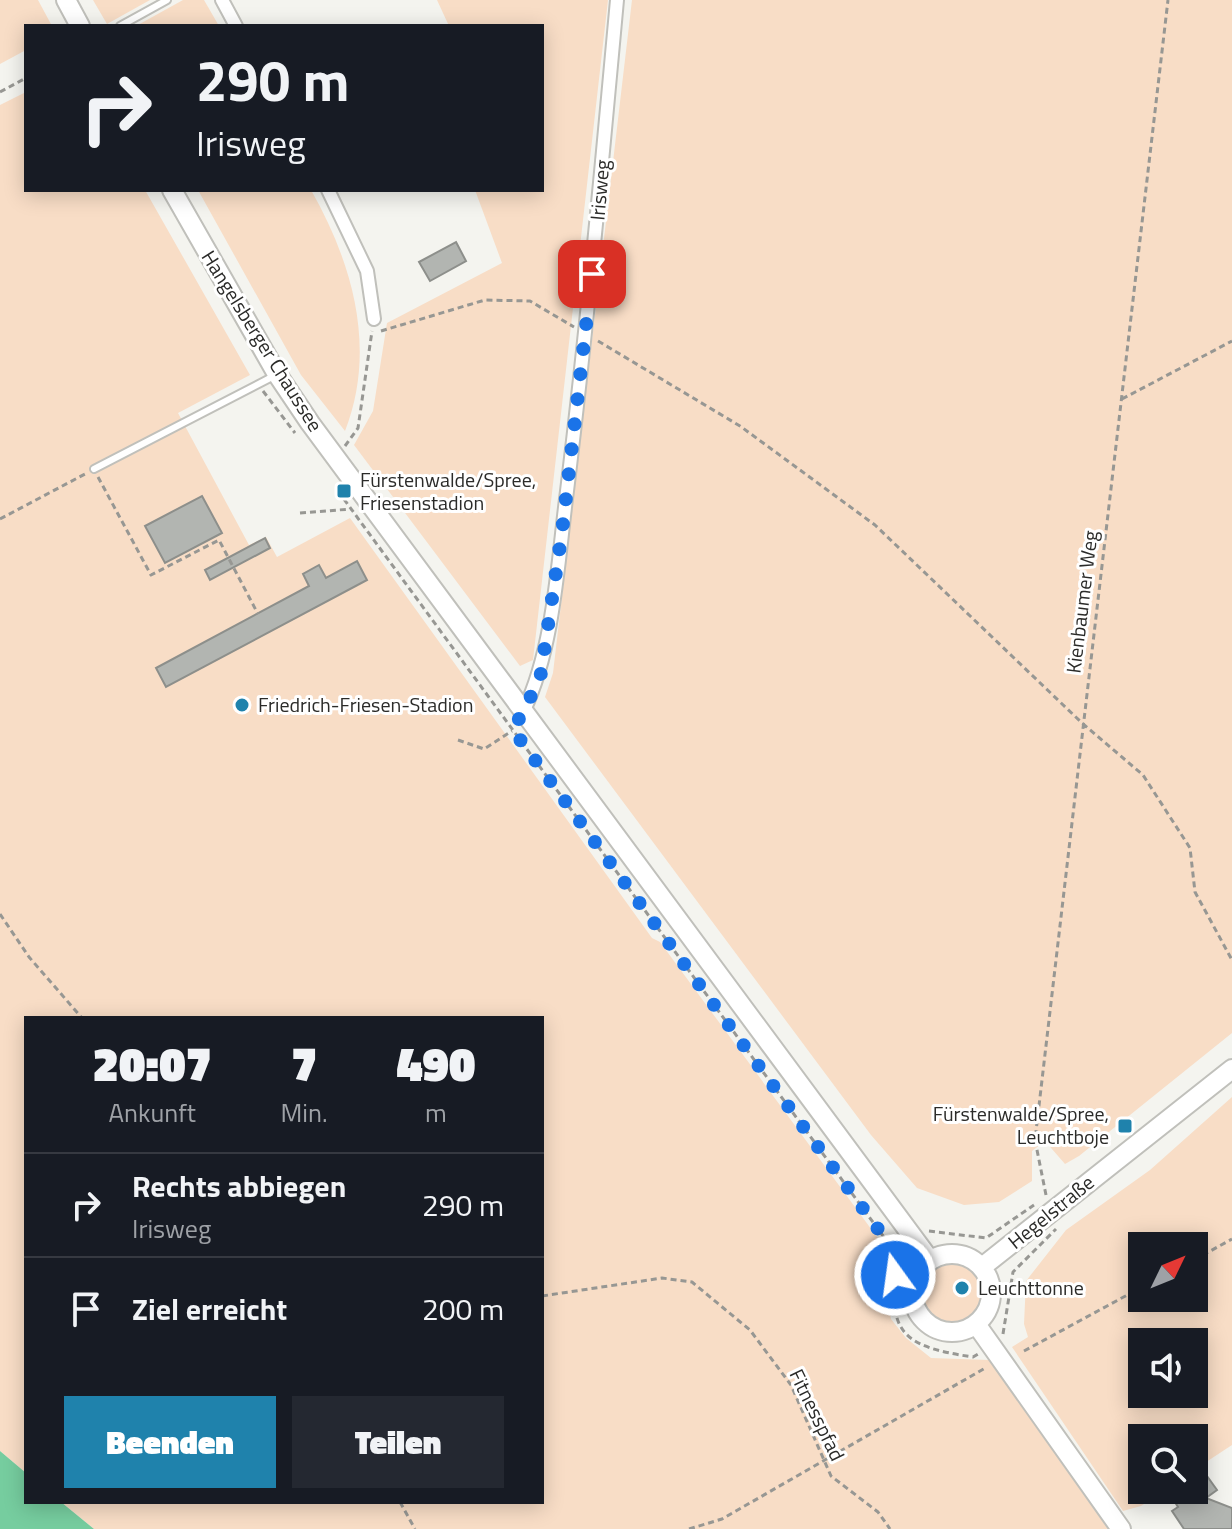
<!DOCTYPE html>
<html lang="de">
<head>
<meta charset="utf-8">
<style>
	body { margin:0; font-family:"Titillium Web",sans-serif; background:#242831; color:#f1f3f6; height:100vh; display:flex; flex-direction:column; font-size:30px; white-space:nowrap }
	* { box-sizing:border-box; margin:0 }
	p { font-size:26px; color:#9ea1a6 }
	.icon { flex:none; width:44px; height:44px; fill:none; stroke:currentColor; stroke-width:2; stroke-linecap:round; stroke-linejoin:round }
	.map { position:relative; flex:1; overflow:hidden }
	.drawer { position:absolute; left:24px; top:1016px; width:520px; height:488px; display:flex; flex-direction:column; background:#171b24; border-radius:0px; box-shadow:0 4px 20px #0003 }
	.drawer>* { flex:none }
	.banner { position:absolute; left:24px; top:24px; width:520px; height:168px; border-radius:0px; box-shadow:0 4px 20px #0003; background:#171b24; color:#f1f3f6; overflow:hidden }
	.needle { width:52px; rotate:47deg }
	.fabs { position:absolute; left:1128px; top:1232px; display:grid; gap:16px }
	.fabs a { display:grid; place-items:center; width:80px; height:80px; border-radius:0px; background:#171b24; box-shadow:0 4px 20px #0003; font-size:40px }
	.pin { position:absolute; display:grid; place-items:center; width:68px; height:68px; color:#fff; margin:-34px; border-radius:16px; box-shadow:0 4px 12px #0006 }
	.me { position:absolute; width:88px; margin:-44px; rotate:346deg; stroke-linejoin:round; filter:drop-shadow(0 0 6px #0008) }
	.turn { display:flex; align-items:center; gap:28px; height:168px; padding:0 40px; font-size:36px }
	.turn .icon { width:104px; height:104px; stroke-width:2.5 }
	.turn b { display:block; font-size:56px; line-height:68px }
	.eta { display:flex; justify-content:space-evenly; align-items:center; height:136px; text-align:center }
	.eta b { font-size:48px; font-weight:800; line-height:56px }
	.action { display:flex; gap:16px; margin-top:auto; padding:16px 40px }
	.action a { flex:1; height:92px; border-radius:0px; background:#1f82ac; color:#fff; font-size:32px; font-weight:800; line-height:92px; text-align:center }
	.action a+a { background:#242831; color:#f1f3f6 }
	ul { padding:0; list-style:none }
	li { display:flex; align-items:center; gap:24px; height:104px; padding:0 40px; border-top:2px solid #363941 }
	li div { flex:1 }
	li b { display:block; font-size:30px }
	li em { font-style:normal }
	.map>svg:first-child { display:block }
	.green { fill:#f8ddc6; fill-rule:evenodd }
	.water { fill:#76cd9f }
	.building { fill:#b2b5b1; stroke:#8d8f8b; stroke-width:2 }
	.lines { fill:none; stroke-linecap:round; stroke-linejoin:round }
	.service-casing { stroke:#c0c0bb; stroke-width:10 }
	.minor-casing { stroke:#c0c0bb; stroke-width:16 }
	.secondary-casing { stroke:#c0c0bb; stroke-width:22 }
	.path { stroke:#979793; stroke-width:3; stroke-dasharray:6 4; stroke-linecap:butt }
	.service { stroke:#fff; stroke-width:6 }
	.minor { stroke:#fff; stroke-width:12 }
	.secondary { stroke:#fff; stroke-width:18 }
	.route { stroke:#1a73e8; stroke-width:14; stroke-dasharray:0 25.2 }
	.poi-dot { fill:#1f82ac; stroke:#fff; stroke-width:3 }
	.labels { text-anchor:middle; stroke-width:6; stroke-linejoin:round; paint-order:stroke }
	.street-label { font-size:20px; fill:#2b2b29; stroke:#fff }
	.poi-label { font-size:20px; fill:#2b2b29; stroke:#fff; text-anchor:start }
</style>
</head>
<body>
<div class="map">
<svg width="1232" height="1529" viewBox="0 0 1232 1529">
	<rect width="100%" height="100%" fill="#f4f4ef"/>
	<path class="green" d="M 0,0 L 38,0 L 52,26 L 26,26 L 26,50 L 0,64 Z
		M 93,0 L 150,0 L 107,24 Z
		M 183,0 L 204,0 L 219,26 L 136,26 Z
		M 437,0 L 608,0 L 533,660 L 520,666 L 354,445 L 373,411 L 387,323 L 502,263 L 475,190 L 542,190 L 542,26 L 449,26 Z
		M 632,0 L 1232,0 L 1232,1033 L 1079,1156 L 1065,1164 L 1045,1141 L 1032,1151 L 1032,1181 L 999,1202 L 964,1205 L 917,1188 L 871,1135 L 545,697 L 553,673 Z
		M 26,92 L 26,190 L 145,190 L 250,375 L 178,413 L 249,545 L 266,537 L 277,557 L 350,518 L 652,938 L 660,942 L 891,1256 L 887,1298 L 891,1319 L 906,1338 L 931,1358 L 989,1360 L 1108,1529 L 94,1529 L 61,1502 L 542,1502 L 542,1018 L 26,1018 L 26,1473 L 0,1451 L 0,105 Z
		M 198,190 L 311,190 C 353,264 377,349 345,431 L 301,375 Z
		M 1232,1097 L 1232,1445 L 1194,1470 L 1194,1438 L 1142,1438 L 1142,1490 L 1165,1490 L 1141,1506 L 1123,1511 L 1012,1347 L 1028,1337 L 1024,1324 L 1026,1281 L 1066,1230 L 1150,1170 ZM 1142,1246 L 1194,1246 L 1194,1298 L 1142,1298 ZM 1142,1342 L 1194,1342 L 1194,1394 L 1142,1394 Z
		M922 1293a30 30 0 1 1 60 0a30 30 0 1 1-60 0Z"/>
	<path class="water" d="M 0,1451 L 26,1473 L 26,1502 L 61,1502 L 94,1529 L 0,1529 Z"/>
	<path class="building" d="M 456,242 L 466,261 L 430,281 L 419,262 Z
		M 202,496 L 222,533 L 165,563 L 145,526 Z
		M 265,538 L 270,548 L 210,580 L 205,570 Z
		M 357,561 L 367,580 L 166,687 L 156,668 L 309,586 L 303,574 L 319,565 L 326,578 Z
		M 1207,1476 L 1217,1490 L 1206,1498 L 1232,1508 L 1232,1529 L 1184,1529 L 1172,1511 L 1178,1507 L 1173,1499 L 1187,1490 L 1194,1490 L 1194,1485 Z"/>
	<g class="lines">
		<defs>
			<path id="service" d="M 120,26 L 167,0
				M 94,469 L 274,376"/>
			<path id="minor" d="M 222,0 L 236,26
				M 328,190 L 367,271 L 374,319
				M 524,710 C 554,648 558,560 567,491 C 587,327 602,164 617,0"/>
			<path id="secondary" d="M 66,0 L 80,26
				M 172,190 L 277,374 L 310,423 L 930,1260
				M913 1293a39 39 0 1 1 78 0a39 39 0 1 1-78 0Z
				M 982,1267 L 1232,1069
				M 976,1324 L 1121,1529"/>
		</defs>
		<use href="#service" class="service-casing"/>
		<use href="#minor" class="minor-casing"/>
		<use href="#secondary" class="secondary-casing"/>
		<path class="path" d="M 0,92 L 26,78
			M 381,331 L 485,300 L 530,301 L 574,327
			M 598,341 L 740,426 L 875,525 L 1082,723 L 1143,775 L 1190,848 L 1195,892 L 1232,960
			M 263,391 L 295,433
			M 1122,399 L 1232,341
			M 345,446 L 358,428 L 372,331
			M 98,477 L 151,575 L 219,540 L 258,614
			M 338,491 L 897,1255 C 887,1331 898,1346 973,1357 L 978,1354
			M 300,513 L 351,509
			M 0,519 L 85,474
			M 458,740 L 484,749 L 512,731
			M 0,914 L 29,957 L 82,1018
			M 1046,1195 L 1035,1140 L 1168,0
			M 929,1231 L 986,1238 L 1034,1205
			M 1194,1260 L 1232,1239
			M 542,1296 L 662,1278 L 692,1282 L 750,1330 L 791,1385 L 831,1476 L 878,1512 L 890,1529
			M 1003,1334 L 1013,1272 L 1056,1229
			M 1024,1351 L 1142,1287
			M 400,1502 L 415,1529
			M 689,1529 L 722,1519 L 987,1367"/>
		<use href="#service" class="service"/>
		<use href="#minor" class="minor"/>
		<use href="#secondary" class="secondary"/>
	</g>
	<g class="lines">
		<path class="route" d="M 592,274 L 562,532 L 540,679 L 513,730 L 897,1255 L 895,1275"/>
	</g>
	<g class="poi-dot">
		<rect x="336" y="483" width="16" height="16" rx="4"/>
		<circle cx="242" cy="705" r="8"/>
		<rect x="1117" y="1118" width="16" height="16" rx="4"/>
		<circle cx="962" cy="1288" r="8"/>
	</g>
	<g class="labels">
		<g class="street-label">
			<text transform="translate(600 190) rotate(-85)" y="7">Irisweg</text>
			<text transform="translate(262 341) rotate(58)" y="7">Hangelsberger Chaussee</text>
			<text transform="translate(1082 602) rotate(-83)" y="7">Kienbaumer Weg</text>
			<text transform="translate(1051 1212) rotate(-39)" y="7">Hegelstraße</text>
			<text transform="translate(817 1415) rotate(64)" y="7">Fitnesspfad</text>
		</g>
		<g class="poi-label">
			<text x="360" y="487">Fürstenwalde/Spree,<tspan x="360" dy="23">Friesenstadion</tspan></text>
			<text x="258" y="712">Friedrich-Friesen-Stadion</text>
			<text x="1109" y="1121" text-anchor="end">Fürstenwalde/Spree,<tspan x="1109" dy="23">Leuchtboje</tspan></text>
			<text x="978" y="1295">Leuchttonne</text>
		</g>
	</g>
</svg>
<div class="fabs">
<a><svg class="needle" viewBox="-14 -14 28 28"><path d="M0-13l5 13h-10z" fill="#e53935"/><path d="M0 13l5-13h-10z" fill="#9ea1a6"/></svg></a>
<a><svg class="icon" aria-label="sound" viewBox="0 0 24 24"><path d="M4 9h4l5-4v14l-5-4H4zM17 9q2 3 0 6"/></svg></a>
<a><svg class="icon" aria-label="search" viewBox="0 0 24 24"><circle cx="10" cy="10" r="6"/><path d="M15 15l6 6"/></svg></a>
</div>
<div class="pin" style="left:592px;top:274px;background:#d93025"><svg class="icon" aria-label="arrive" viewBox="0 0 24 24"><path d="M6 21V4h12l-3 4 3 4H6"/></svg></div>
<svg class="me" style="left:895px;top:1275px" viewBox="-20 -20 40 40"><circle r="17" fill="#1a73e8" stroke="#fff" stroke-width="3"/><path d="M0-11L8 9 0 5-8 9z" fill="#fff"/></svg>
<div class="banner">
<div class="turn"><svg class="icon" aria-label="right" viewBox="0 0 24 24"><path d="M7 20v-9h11M14 6l5 5-5 5"/></svg><div><b>290 m</b>Irisweg</div></div>
</div>
<section class="drawer">
<div class="eta">
<div><b>20:07</b><p>Ankunft</p></div>
<div><b>7</b><p>Min.</p></div>
<div><b>490</b><p>m</p></div>
</div>
<ul>
<li><svg class="icon" aria-label="right" viewBox="0 0 24 24"><path d="M7 20v-9h11M14 6l5 5-5 5"/></svg><div><b>Rechts abbiegen</b><p>Irisweg</p></div><em>290 m</em></li>
<li><svg class="icon" aria-label="arrive" viewBox="0 0 24 24"><path d="M6 21V4h12l-3 4 3 4H6"/></svg><div><b>Ziel erreicht</b></div><em>200 m</em></li>
</ul>
<div class="action"><a>Beenden</a><a>Teilen</a></div>
</section>
</div>
</body>
</html>
